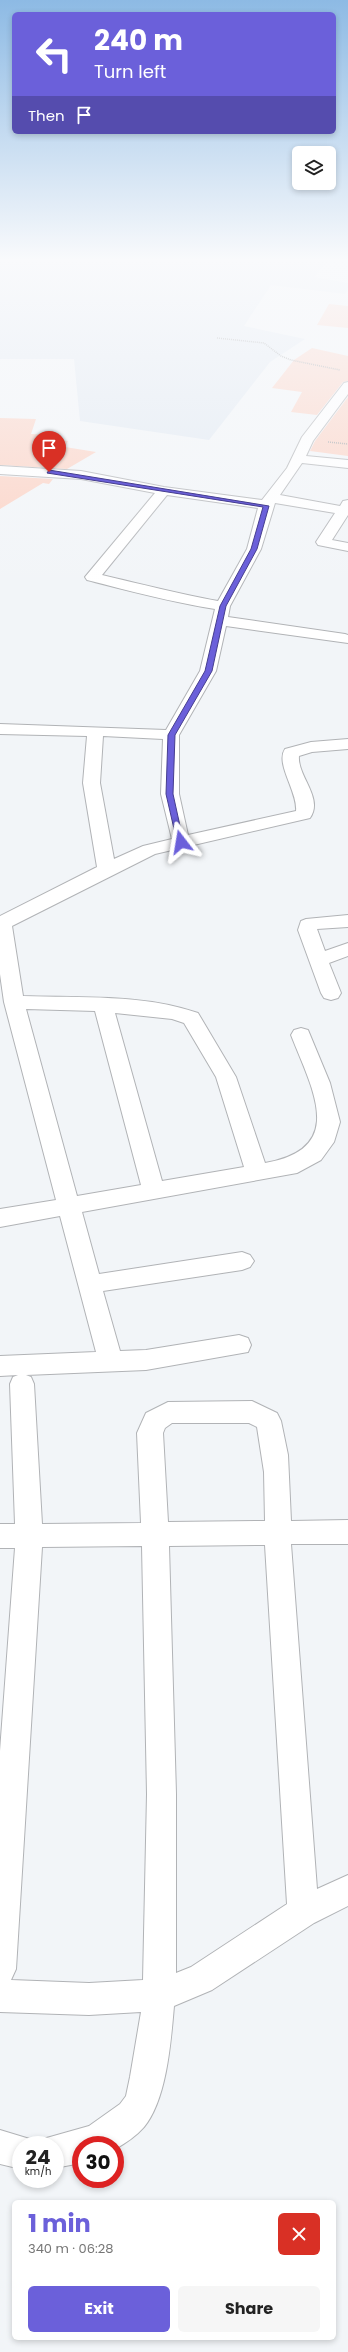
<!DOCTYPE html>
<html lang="en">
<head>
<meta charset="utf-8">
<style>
	body { margin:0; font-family:Poppins,sans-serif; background:#f6f6f6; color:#222; height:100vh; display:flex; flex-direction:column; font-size:15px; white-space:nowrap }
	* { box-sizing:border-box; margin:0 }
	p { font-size:13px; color:#767676 }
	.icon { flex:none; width:22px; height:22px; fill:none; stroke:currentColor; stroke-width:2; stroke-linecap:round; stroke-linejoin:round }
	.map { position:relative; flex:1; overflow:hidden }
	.side { position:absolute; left:12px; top:2200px; width:324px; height:140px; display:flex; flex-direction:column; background:#fff; border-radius:6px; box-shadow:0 2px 6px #0003 }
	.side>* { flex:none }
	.guide { position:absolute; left:12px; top:12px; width:324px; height:122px; border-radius:6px; box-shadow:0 2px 6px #0003; background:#6b60da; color:#fff; overflow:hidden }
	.tools { position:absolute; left:292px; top:146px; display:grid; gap:8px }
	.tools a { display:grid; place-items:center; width:44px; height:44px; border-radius:6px; background:#fff; box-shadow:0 2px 6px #0003; font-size:20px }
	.speed { position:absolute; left:12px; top:2136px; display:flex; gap:8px; font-size:20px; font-weight:700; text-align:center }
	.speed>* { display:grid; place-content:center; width:52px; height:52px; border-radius:50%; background:#fff; box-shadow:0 2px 6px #0003; line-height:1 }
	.speed small { font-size:10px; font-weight:400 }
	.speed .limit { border:6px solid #d22; background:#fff; color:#111 }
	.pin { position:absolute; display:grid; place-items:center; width:34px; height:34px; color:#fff; margin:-41px -17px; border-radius:50% 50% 50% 0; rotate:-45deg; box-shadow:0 0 4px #0007 }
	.pin .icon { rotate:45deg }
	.me { position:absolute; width:44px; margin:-22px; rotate:346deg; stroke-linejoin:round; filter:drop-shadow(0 0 3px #0008) }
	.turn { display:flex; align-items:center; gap:14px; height:84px; padding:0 16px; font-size:18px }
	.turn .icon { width:52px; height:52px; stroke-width:2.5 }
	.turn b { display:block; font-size:28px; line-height:34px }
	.then { display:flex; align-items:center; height:38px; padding:0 16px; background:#0003; gap:8px; font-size:15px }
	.round { display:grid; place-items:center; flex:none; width:42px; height:42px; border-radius:6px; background:#f6f6f6 }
	.overview { display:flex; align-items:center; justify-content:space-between; height:68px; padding:0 16px }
	h1 { font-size:24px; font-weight:700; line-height:30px; color:#6b60da }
	.button { display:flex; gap:8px; margin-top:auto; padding:8px 16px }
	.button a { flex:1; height:46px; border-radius:6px; background:#6b60da; color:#fff; font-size:16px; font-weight:700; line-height:46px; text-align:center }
	.button a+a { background:#f6f6f6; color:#222 }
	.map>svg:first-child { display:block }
	.built { fill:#e1e9f2 }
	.building { fill:#fcd2c4 }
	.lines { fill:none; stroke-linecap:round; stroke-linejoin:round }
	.minor-casing { stroke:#b1b3b6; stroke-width:2 }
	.path { stroke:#a1a3a5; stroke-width:1.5; stroke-dasharray:1 1; stroke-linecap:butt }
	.minor { fill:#fff; fill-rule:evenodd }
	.route { fill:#6b60da; stroke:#463e8e }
</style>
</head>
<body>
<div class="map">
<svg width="348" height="2352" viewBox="0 0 348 2352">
	<rect width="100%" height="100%" fill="#f2f5f8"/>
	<path class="built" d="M 0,261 L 328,261 L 314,277 L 348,283 L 348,289 L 345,294 L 271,285 L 244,326 L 305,339 L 270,362 L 209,440 L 80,421 L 74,359 L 0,359 Z"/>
	<path class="building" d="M 329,304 L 348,306 L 348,328 L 317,325 Z
		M 312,348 L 348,356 L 348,381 L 343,382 L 317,415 L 291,412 L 302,392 L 272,388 L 294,360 Z
		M 348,397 L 348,456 L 310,451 L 315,441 Z
		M 0,418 L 36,419 L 31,434 L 61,435 L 60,440 L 68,441 L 65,447 L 96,452 L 67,469 L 0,465 Z
		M 0,476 L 53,479 L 49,484 L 43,483 L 0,509 Z"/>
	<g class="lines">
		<defs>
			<path id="minor" d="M 348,382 L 348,394 L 313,441 L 306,456 L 348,460 L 348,468 L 302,463 L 280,495 L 340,506 L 343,501 L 348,500 L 348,515 L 332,540 L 348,543 L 348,551 L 318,545 L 316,542 L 335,513 L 275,503 L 261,549 L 230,606 L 228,617 L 345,634 L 348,635 L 348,643 L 226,626 L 216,671 L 179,735 L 179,794 L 188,835 L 296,811 C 298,792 275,764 285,749 L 311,742 L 348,739 L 348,749 L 312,752 L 299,756 C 297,776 324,798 310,818 L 155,854 L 12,926 L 23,996 C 80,998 144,994 198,1013 L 236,1077 L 265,1163 C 348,1149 312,1089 291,1035 L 294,1030 L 301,1028 L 308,1030 L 330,1083 L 340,1122 L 334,1142 L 321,1160 L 297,1173 L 82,1212 L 99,1274 L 242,1252 L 250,1255 L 254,1261 L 250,1267 L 242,1270 L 103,1291 L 120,1351 L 146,1350 L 239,1335 L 248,1338 L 251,1345 L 248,1352 L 146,1370 L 26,1375 L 31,1377 L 34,1384 L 42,1524 L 141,1523 L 137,1433 L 146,1413 L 168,1402 L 252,1401 L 277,1413 L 281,1421 L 288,1455 L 291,1521 L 348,1520 L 348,1544 L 291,1544 L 317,1889 L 348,1875 L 348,1906 L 314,1923 L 212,1990 L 174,2006 C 171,2040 167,2099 144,2127 C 136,2136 126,2143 115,2149 L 115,2145 L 81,2145 L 81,2163 L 55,2168 L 55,2145 L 40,2145 L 43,2139 L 89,2126 L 120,2104 L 126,2096 L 130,2077 L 141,2012 L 89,2015 L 0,2012 L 0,1751 L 15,1548 L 0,1548 L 0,1524 L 15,1524 L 10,1384 L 13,1377 L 18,1375 L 0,1376 L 0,1356 L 96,1352 L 60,1216 L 0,1227 L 0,1209 L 56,1200 L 4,1002 L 0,974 L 0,916 L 97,867 L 83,783 L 87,736 L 0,734 L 0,724 L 166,730 L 200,671 L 215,609 C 171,602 130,591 87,580 L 85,577 L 155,493 L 81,479 L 0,474 L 0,466 L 81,471 L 164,487 L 262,500 L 287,468 L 302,437 L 344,383 ZM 167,495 L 258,508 L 247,549 L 218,601 C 179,594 141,584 102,575 ZM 103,736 L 163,739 L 161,794 L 172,839 L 143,846 L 114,859 L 100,783 ZM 26,1009 L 95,1011 L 141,1185 L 77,1196 ZM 115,1013 L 172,1019 L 184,1023 L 216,1077 L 244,1167 L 162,1181 ZM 172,1423 L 249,1423 L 257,1427 L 264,1472 L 265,1521 L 168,1522 L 163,1433 L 165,1428 ZM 265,1545 L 287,1904 L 191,1967 L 176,1973 L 176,1794 L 169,1546 ZM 142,1546 L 147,1794 L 143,1980 L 89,1983 L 11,1980 L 16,1969 L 42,1547 Z
				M 348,915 L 348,927 L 317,929 L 325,951 L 348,943 L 348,956 L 329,963 L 341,993 L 338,998 L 331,1000 L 324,998 L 321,993 L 298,930 L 301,921 L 306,919 Z
				M 0,2130 L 33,2140 L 35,2145 L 21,2145 L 21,2169 L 0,2164 Z"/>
		</defs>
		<use href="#minor" class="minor-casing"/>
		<path class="path" d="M 217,338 L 264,343 L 281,356 L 291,360 L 340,370
			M 328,442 L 348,444"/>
		<use href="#minor" class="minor"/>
	</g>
	<linearGradient id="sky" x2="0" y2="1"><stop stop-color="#8dbae4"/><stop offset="0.44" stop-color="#f9fafc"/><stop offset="1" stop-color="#f9fafc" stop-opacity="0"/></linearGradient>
	<rect width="348" height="590" fill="url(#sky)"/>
	<path class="route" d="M 49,470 L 269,506 L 257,549 L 226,606 L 212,671 L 175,735 L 173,794 L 184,844 L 177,842 L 166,794 L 168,735 L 205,671 L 220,606 L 251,549 L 263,507 L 47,473 Z"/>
</svg>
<div class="tools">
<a><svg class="icon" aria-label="layers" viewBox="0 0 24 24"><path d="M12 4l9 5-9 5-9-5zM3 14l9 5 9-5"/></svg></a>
</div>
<div class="speed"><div>24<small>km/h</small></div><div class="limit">30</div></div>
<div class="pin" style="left:49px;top:472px;background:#d93025"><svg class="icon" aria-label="arrive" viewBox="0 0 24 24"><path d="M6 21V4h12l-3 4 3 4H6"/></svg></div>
<svg class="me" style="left:181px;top:842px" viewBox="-20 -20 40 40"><path d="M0-17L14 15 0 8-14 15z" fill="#6b60da" stroke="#fff" stroke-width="4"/></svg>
<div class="guide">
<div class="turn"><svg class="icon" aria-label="left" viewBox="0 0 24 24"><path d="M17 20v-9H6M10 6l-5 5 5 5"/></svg><div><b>240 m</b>Turn left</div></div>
<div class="then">Then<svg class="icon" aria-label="arrive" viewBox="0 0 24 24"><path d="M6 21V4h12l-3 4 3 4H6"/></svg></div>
</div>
<section class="side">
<div class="overview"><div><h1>1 min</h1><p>340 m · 06:28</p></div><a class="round" style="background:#d93025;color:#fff"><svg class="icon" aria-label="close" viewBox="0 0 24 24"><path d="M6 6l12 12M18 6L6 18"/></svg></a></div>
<div class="button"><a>Exit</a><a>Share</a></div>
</section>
</div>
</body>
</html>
